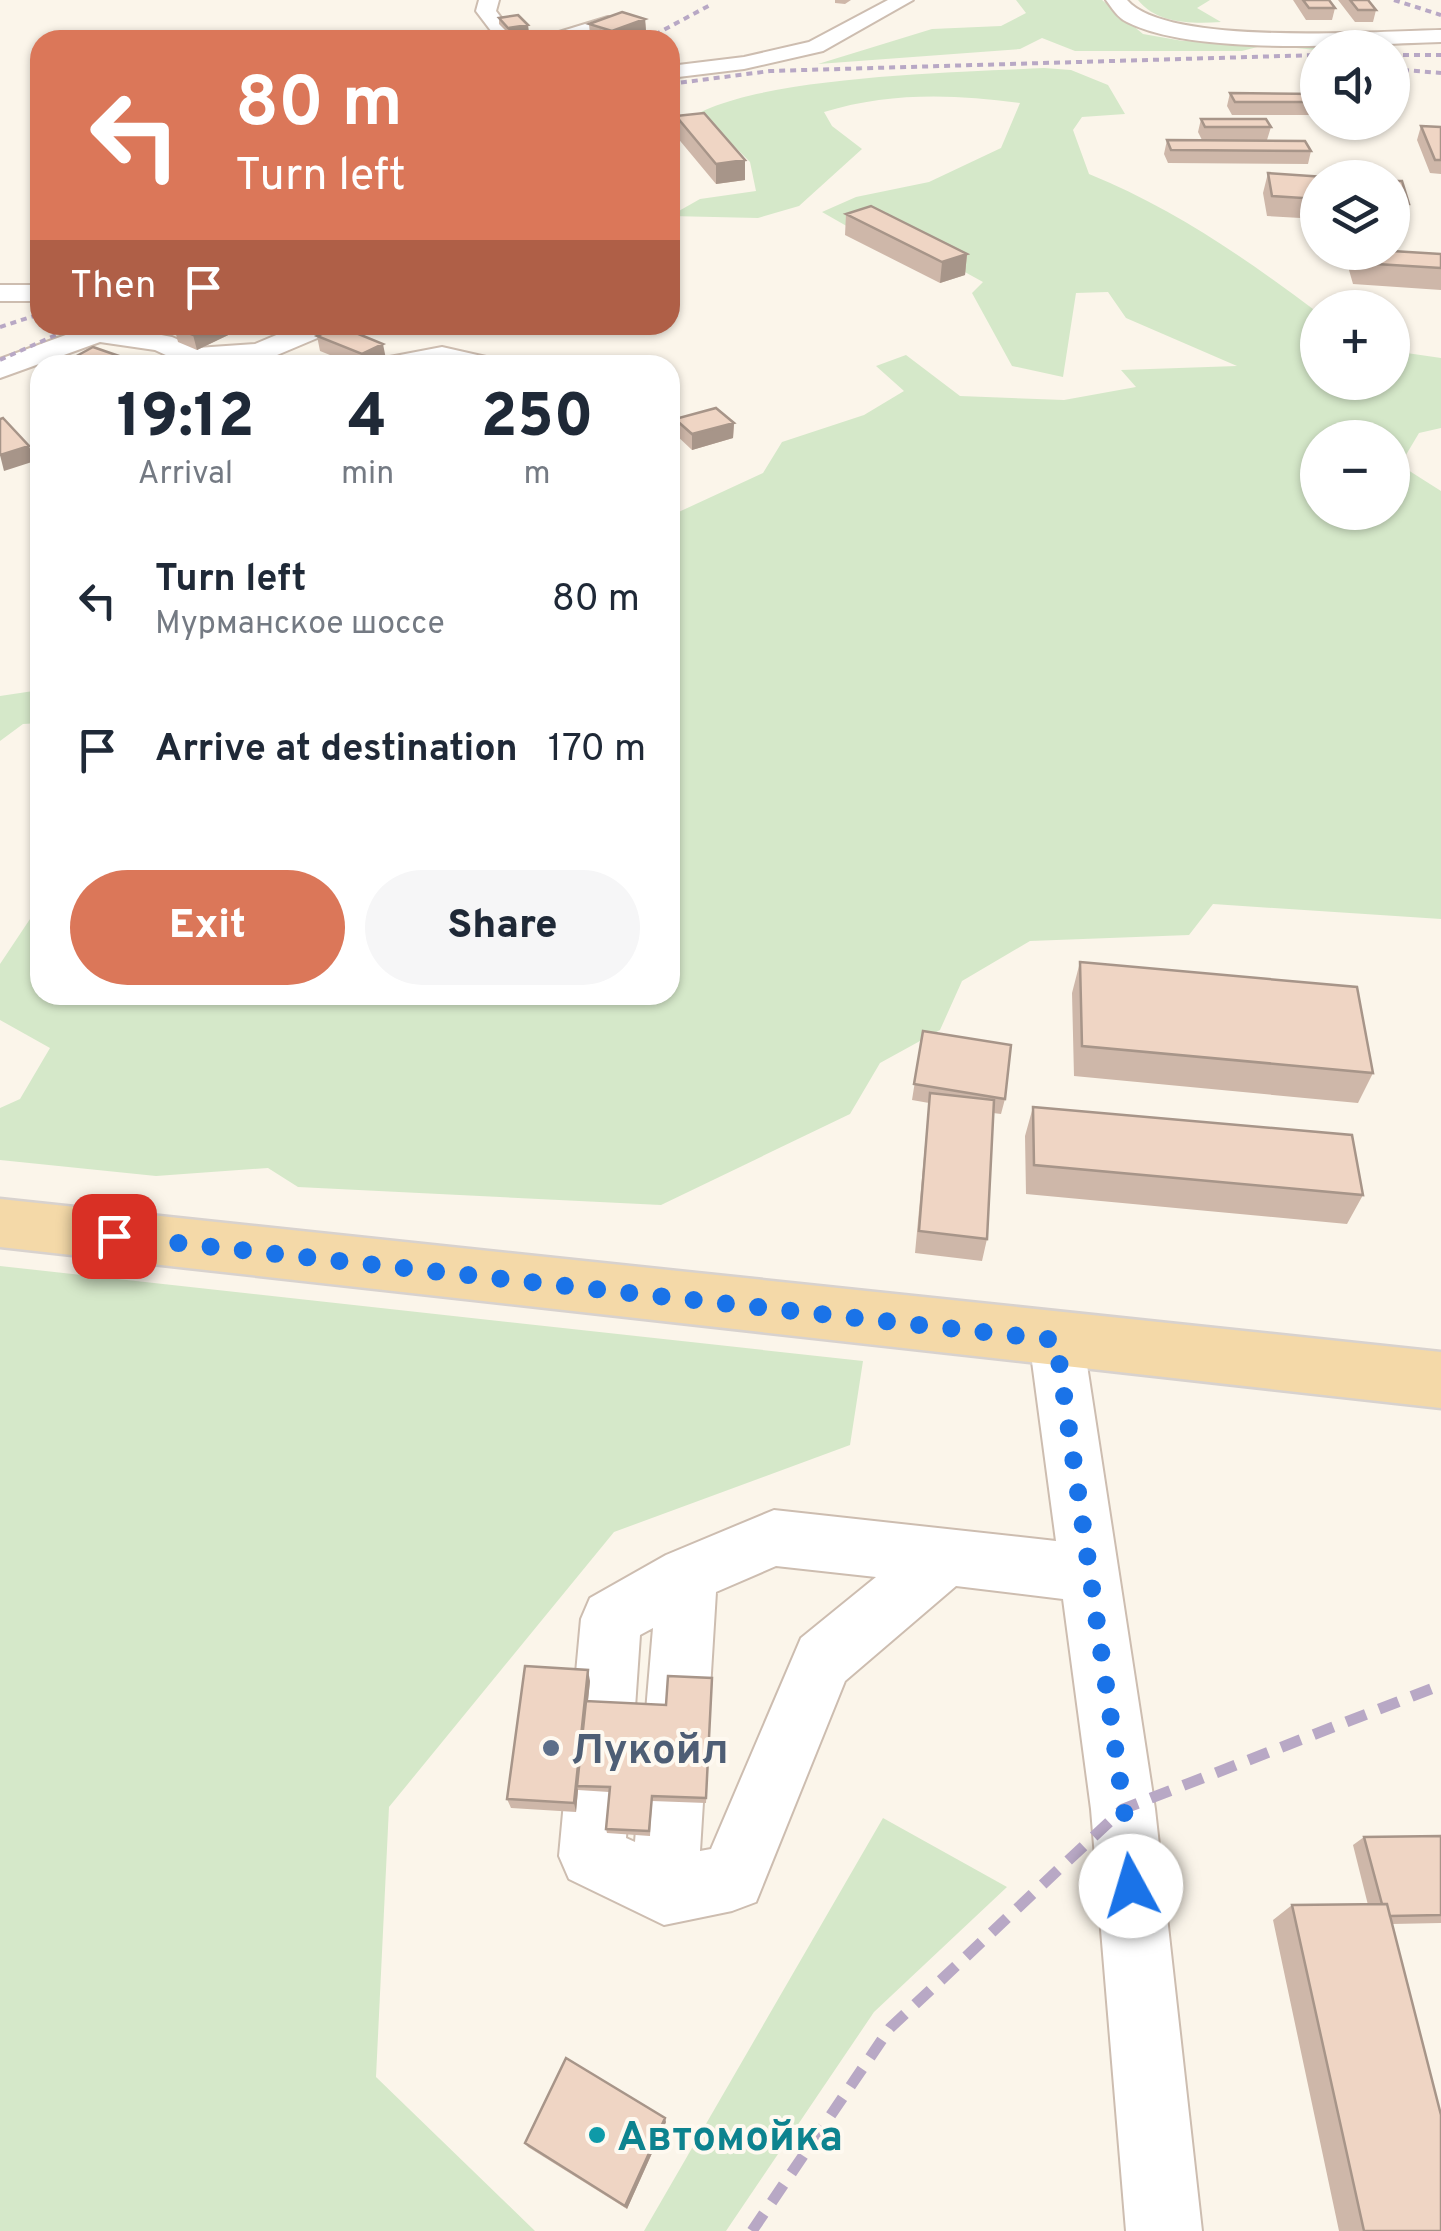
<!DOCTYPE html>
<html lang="en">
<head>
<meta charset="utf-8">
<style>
	body { margin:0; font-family:Overpass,sans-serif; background:#f6f6f7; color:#1f2937; height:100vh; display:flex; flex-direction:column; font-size:38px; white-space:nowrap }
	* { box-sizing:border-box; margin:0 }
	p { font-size:32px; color:#747a83 }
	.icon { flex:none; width:55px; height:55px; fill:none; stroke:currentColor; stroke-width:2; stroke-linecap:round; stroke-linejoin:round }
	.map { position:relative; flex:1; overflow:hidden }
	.details { position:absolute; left:30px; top:355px; width:650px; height:650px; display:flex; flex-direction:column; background:#fff; border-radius:30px; box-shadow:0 2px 8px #0004 }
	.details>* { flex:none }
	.top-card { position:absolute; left:30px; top:30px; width:650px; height:305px; border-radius:30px; box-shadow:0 2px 8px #0004; background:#db7759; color:#fff; overflow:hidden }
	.tools { position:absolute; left:1300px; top:30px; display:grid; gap:20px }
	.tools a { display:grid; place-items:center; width:110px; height:110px; border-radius:50%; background:#fff; box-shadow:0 2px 8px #0004; font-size:50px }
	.pin { position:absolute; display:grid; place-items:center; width:85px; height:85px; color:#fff; margin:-42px; border-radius:20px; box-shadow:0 5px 15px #0006 }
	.me { position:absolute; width:110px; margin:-55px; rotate:354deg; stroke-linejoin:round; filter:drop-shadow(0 0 8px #0008) }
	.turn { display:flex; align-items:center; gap:35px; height:210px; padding:0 40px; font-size:45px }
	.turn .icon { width:130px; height:130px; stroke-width:2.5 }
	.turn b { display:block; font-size:70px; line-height:85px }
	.then { display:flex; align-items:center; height:95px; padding:0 40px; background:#0003; gap:20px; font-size:38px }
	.eta { display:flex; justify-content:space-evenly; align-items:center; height:170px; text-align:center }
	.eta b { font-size:60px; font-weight:800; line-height:70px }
	.button { display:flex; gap:20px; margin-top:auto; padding:20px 40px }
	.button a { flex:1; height:115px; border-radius:60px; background:#db7759; color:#fff; font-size:40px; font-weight:800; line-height:115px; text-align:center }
	.button a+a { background:#f6f6f7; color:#1f2937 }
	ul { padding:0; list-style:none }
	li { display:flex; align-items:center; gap:30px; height:150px; padding:0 40px }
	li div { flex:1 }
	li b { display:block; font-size:38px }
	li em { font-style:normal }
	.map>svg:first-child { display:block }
	.green { fill:#d5e8c9; fill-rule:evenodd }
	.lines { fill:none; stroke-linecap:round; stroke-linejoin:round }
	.minor-casing { stroke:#cdbdb0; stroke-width:4 }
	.major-casing { stroke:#d8d2ce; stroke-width:5 }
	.minor { fill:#fff; fill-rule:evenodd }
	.major { fill:#f4d9a8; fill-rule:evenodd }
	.rail-far1 { stroke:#b8a8c5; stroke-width:4; stroke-dasharray:6 5; stroke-linecap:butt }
	.rail { stroke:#b8a8c5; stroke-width:11; stroke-dasharray:21 14; stroke-linecap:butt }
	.wall { fill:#ceb7a9 }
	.shaded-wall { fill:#a79589 }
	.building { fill:#efd5c4; stroke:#a79589; stroke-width:2.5 }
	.route { stroke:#1a73e8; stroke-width:18; stroke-dasharray:0 32.4 }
	.service-dot { fill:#5c6f8a; stroke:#fef9f0; stroke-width:4 }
	.culture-dot { fill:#0f9aa8; stroke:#fef9f0; stroke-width:4 }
	.labels { text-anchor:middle; stroke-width:8; stroke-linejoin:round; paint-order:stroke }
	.near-service-label { font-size:42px; font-weight:bold; fill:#4e5e75; stroke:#fef9f0; text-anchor:start }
	.near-culture-label { font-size:42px; font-weight:bold; fill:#0d838f; stroke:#fef9f0; text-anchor:start }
</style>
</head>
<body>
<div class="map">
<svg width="1441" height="2231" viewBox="0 0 1441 2231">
	<rect width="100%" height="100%" fill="#fbf5ea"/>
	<path class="green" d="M 1016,0 L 1102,0 L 1143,34 L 1183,41 L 1396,43 L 1317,50 L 1265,45 L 1242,51 L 1075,51 L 1042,38 L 1020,49 L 818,64 L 932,29 L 1001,26 L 1026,13 Z
		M 1138,0 L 1210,0 L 1197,8 L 1221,22 C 1193,24 1157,24 1138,0 Z
		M 1044,68 L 1071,70 L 1108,85 L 1125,114 L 1082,117 L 1073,130 L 1089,174 C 1173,208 1245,258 1317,312 L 1318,382 L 1392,382 L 1393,351 L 1441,358 L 1441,428 L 1419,433 L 1400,465 L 1441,491 L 1441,919 L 1213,904 L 1189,935 L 1030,941 L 962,981 L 940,1030 L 880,1063 L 850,1114 L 661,1205 L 298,1187 L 268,1168 L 156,1176 L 0,1160 L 0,1108 L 20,1099 L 50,1048 L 0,1020 L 0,964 L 40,904 L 40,995 L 670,995 L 670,516 L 763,473 L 782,442 L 864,415 L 904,391 L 876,366 L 906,355 L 960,396 L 1064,400 L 1136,387 L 1121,370 L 1237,366 L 1126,318 L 1108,292 L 1076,293 L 1063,377 L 1012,366 L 972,293 L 983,282 L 872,221 L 850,228 L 822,212 L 856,197 L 929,182 L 1001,148 L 1020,103 C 954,94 889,92 824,112 L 832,126 L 862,149 L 799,206 L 758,218 L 670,216 L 700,199 L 756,191 L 750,162 L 720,132 L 678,129 C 721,75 971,72 1044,68 ZM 1318,438 L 1392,438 L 1392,512 L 1318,512 Z
		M 40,690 L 40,723 L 23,724 L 0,741 L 0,696 Z
		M 0,1266 L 863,1361 L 850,1445 L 614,1532 L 389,1807 L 376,2077 L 535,2231 L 0,2231 Z
		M 883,1818 L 1007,1887 L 874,2012 L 726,2231 L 644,2231 Z"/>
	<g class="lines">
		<defs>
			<path id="minor" d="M 479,0 L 499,0 L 496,11 L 518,40 L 498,40 L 476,11 Z
				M 888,0 L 913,0 L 823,51 L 744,69 L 670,78 L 670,66 L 744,57 L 809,42 Z
				M 1106,0 L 1127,0 C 1167,47 1377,31 1441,30 L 1441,42 C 1362,44 1195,57 1127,22 C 1118,18 1112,8 1106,0 Z
				M 608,17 L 615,19 L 615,27 L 574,40 L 543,40 L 546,36 Z
				M 0,285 L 40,285 L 40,301 L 0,301 Z
				M 93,325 L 133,325 L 130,329 L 172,337 L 197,348 L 255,344 L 300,325 L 338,325 L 334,331 L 270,358 L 200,365 L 183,363 L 155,350 L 100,342 L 0,378 L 0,359 Z
				M 442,347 L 495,359 L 499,365 L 375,365 L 379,359 Z
				M 1056,1316 L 1075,1323 L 1083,1339 L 1155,1809 L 1202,2231 L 1126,2231 L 1091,1809 L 1063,1599 L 956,1586 L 845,1681 L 756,1902 L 732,1911 L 664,1925 L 569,1879 L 559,1856 L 581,1619 L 590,1598 L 666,1555 L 774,1510 L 1056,1541 L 1029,1339 L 1037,1323 ZM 776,1566 L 876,1577 L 801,1638 L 711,1849 L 700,1851 L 716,1592 ZM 653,1628 L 635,1842 L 626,1838 L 640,1635 Z"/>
			<path id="major" d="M 0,1199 L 1441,1352 L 1441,1408 L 0,1247 Z"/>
		</defs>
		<use href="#minor" class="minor-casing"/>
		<use href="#major" class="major-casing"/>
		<use href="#minor" class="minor"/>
		<use href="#major" class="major"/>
		<path class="rail-far1" d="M 1394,0 L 1441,15
			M 645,40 L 712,4
			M 1392,55 L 1441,55
			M 1392,69 L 1441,73
			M 670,84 L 770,71 L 1318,55
			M 0,327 L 40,314
			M 0,360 L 78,325"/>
		<path class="rail" d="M 752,2231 L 890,2028 L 1123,1809 L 1441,1685"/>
	</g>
	<path class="wall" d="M 835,0 L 851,0 L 845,4 L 835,3 Z
		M 1293,0 L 1329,0 L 1335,8 L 1332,20 L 1306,20 Z
		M 1338,0 L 1368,0 L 1376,10 L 1373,22 L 1355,22 Z
		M 499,18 L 529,32 L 509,34 L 499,24 Z
		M 645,19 L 646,31 L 622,40 L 576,40 L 590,35 L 589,24 Z
		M 1230,93 L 1318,94 L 1318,115 L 1232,115 L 1227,106 Z
		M 676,116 L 745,180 L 716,184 L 676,136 Z
		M 1201,119 L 1271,127 L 1267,140 L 1202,140 L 1198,132 Z
		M 1421,126 L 1441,127 L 1441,174 L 1430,173 L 1417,140 Z
		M 1167,140 L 1311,151 L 1308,164 L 1168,163 L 1164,154 Z
		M 1268,173 L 1318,178 L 1318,219 L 1267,216 L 1263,193 Z
		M 1392,181 L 1409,204 L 1402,225 L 1392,224 Z
		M 846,214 L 967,254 L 965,275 L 940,283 L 845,235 Z
		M 1355,252 L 1441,254 L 1441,290 L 1353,284 L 1349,270 Z
		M 469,325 L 502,325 L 489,332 Z
		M 174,327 L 245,327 L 197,350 L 178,342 Z
		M 317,336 L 386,359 L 375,365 L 355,365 L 320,351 Z
		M 675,419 L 734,423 L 733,438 L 692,450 L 675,434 Z
		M 1080,962 L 1373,1073 L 1358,1103 L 1074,1076 L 1072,993 Z
		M 923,1031 L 1005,1099 L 1001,1114 L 993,1113 L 987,1239 L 982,1261 L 915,1253 L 929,1103 L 912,1100 Z
		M 1033,1107 L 1363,1195 L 1347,1224 L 1026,1194 L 1025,1136 Z
		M 712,1678 L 706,1803 L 652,1801 L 650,1836 L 607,1833 L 606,1829 L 609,1792 L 578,1790 L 576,1812 L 511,1808 L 507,1799 L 590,1681 L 588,1701 L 666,1705 Z
		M 1441,1836 L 1441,1923 L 1392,1924 L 1441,2231 L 1339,2231 L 1273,1920 L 1292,1905 L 1368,1905 L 1353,1845 L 1364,1837 Z
		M 666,2122 L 627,2209 L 528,2147 L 525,2143 Z"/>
	<path class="shaded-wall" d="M 645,19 L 646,31 L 622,40 L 613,40 L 612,31 Z
		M 528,25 L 529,32 L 509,34 L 508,28 Z
		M 745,160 L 745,180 L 716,184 L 716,164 Z
		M 967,254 L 965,275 L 940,283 L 942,262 Z
		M 214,325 L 245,325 L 245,327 L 197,350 L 193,335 Z
		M 488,325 L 502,325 L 489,332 Z
		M 383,344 L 386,359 L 373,365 L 364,365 L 362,354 Z
		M 734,423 L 733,438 L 692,450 L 692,434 Z
		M 29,446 L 35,461 L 4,471 L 0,455 Z
		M 588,1670 L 590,1681 L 579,1786 L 577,1786 L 578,1790 L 576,1812 L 574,1803 Z
		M 665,2118 L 666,2122 L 627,2209 L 625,2206 Z"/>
	<path class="building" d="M 1303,0 L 1329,0 L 1335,8 L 1309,8 Z
		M 1350,0 L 1368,0 L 1376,10 L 1358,10 Z
		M 622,12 L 645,19 L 612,31 L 589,24 Z
		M 518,15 L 528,25 L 508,28 L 499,18 Z
		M 600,31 L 622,38 L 616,40 L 576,40 Z
		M 1230,93 L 1318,94 L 1318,102 L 1235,102 Z
		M 704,113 L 745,160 L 716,164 L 676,116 Z
		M 1201,119 L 1266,119 L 1271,127 L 1205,127 Z
		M 1421,126 L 1441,127 L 1441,160 L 1435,160 Z
		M 1167,140 L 1305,141 L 1311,151 L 1171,150 Z
		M 1268,173 L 1340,178 L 1318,178 L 1318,199 L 1272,196 Z
		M 1392,181 L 1402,181 L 1409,204 L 1392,203 Z
		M 871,206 L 967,254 L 942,262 L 846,214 Z
		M 1392,251 L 1441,254 L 1441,268 L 1360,263 L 1357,252 L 1392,252 Z
		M 179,325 L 214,325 L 193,335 L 174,327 Z
		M 339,326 L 383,344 L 362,354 L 317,336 Z
		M 93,347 L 145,365 L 60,365 Z
		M 716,408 L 734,423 L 692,434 L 675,419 Z
		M 3,418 L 29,446 L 0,455 L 0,419 Z
		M 1080,962 L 1357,987 L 1373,1073 L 1082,1046 Z
		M 923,1031 L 1011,1045 L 1005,1099 L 914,1084 Z
		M 930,1093 L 994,1100 L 987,1239 L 919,1231 Z
		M 1033,1107 L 1352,1135 L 1363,1195 L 1034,1165 Z
		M 525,1666 L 588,1670 L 574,1803 L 507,1799 Z
		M 668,1676 L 712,1678 L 706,1798 L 652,1796 L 649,1831 L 606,1829 L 610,1787 L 577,1786 L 586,1701 L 666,1705 Z
		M 1441,1836 L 1441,1915 L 1390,1916 L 1387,1904 L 1382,1904 L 1364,1837 Z
		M 1387,1904 L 1441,2115 L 1441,2231 L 1364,2231 L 1292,1905 Z
		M 566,2058 L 665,2118 L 625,2206 L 525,2143 Z"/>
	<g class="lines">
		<path class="route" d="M 114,1236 L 1056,1340 L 1124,1809 L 1131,1886"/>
	</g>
	<circle class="service-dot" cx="551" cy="1748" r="10"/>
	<circle class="culture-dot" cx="597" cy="2135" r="10"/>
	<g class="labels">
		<g class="near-service-label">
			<text x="571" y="1763">Лукойл</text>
		</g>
		<g class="near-culture-label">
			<text x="617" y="2150">Автомойка</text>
		</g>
	</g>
</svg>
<div class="tools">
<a><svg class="icon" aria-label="sound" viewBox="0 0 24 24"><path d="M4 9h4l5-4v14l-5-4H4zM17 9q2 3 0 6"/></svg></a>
<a><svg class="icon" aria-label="layers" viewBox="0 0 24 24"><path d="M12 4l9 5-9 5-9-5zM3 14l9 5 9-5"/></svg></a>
<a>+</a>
<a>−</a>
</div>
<div class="pin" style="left:114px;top:1236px;background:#d93025"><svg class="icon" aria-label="arrive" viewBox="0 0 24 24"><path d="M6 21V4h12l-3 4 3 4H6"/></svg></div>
<svg class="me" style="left:1131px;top:1886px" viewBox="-20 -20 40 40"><circle r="19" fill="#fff"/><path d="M0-13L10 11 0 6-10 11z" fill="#1a73e8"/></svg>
<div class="top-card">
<div class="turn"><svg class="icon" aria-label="left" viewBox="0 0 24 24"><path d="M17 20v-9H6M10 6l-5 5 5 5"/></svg><div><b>80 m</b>Turn left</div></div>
<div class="then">Then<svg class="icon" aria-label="arrive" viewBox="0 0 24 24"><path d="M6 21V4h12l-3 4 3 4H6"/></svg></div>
</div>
<section class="details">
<div class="eta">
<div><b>19:12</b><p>Arrival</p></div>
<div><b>4</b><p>min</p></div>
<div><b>250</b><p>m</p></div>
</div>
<ul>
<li><svg class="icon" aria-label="left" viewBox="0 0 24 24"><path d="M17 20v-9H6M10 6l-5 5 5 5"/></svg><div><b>Turn left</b><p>Мурманское шоссе</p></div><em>80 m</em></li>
<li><svg class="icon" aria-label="arrive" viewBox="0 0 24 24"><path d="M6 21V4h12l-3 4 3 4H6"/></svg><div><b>Arrive at destination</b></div><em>170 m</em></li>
</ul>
<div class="button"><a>Exit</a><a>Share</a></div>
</section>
</div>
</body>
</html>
